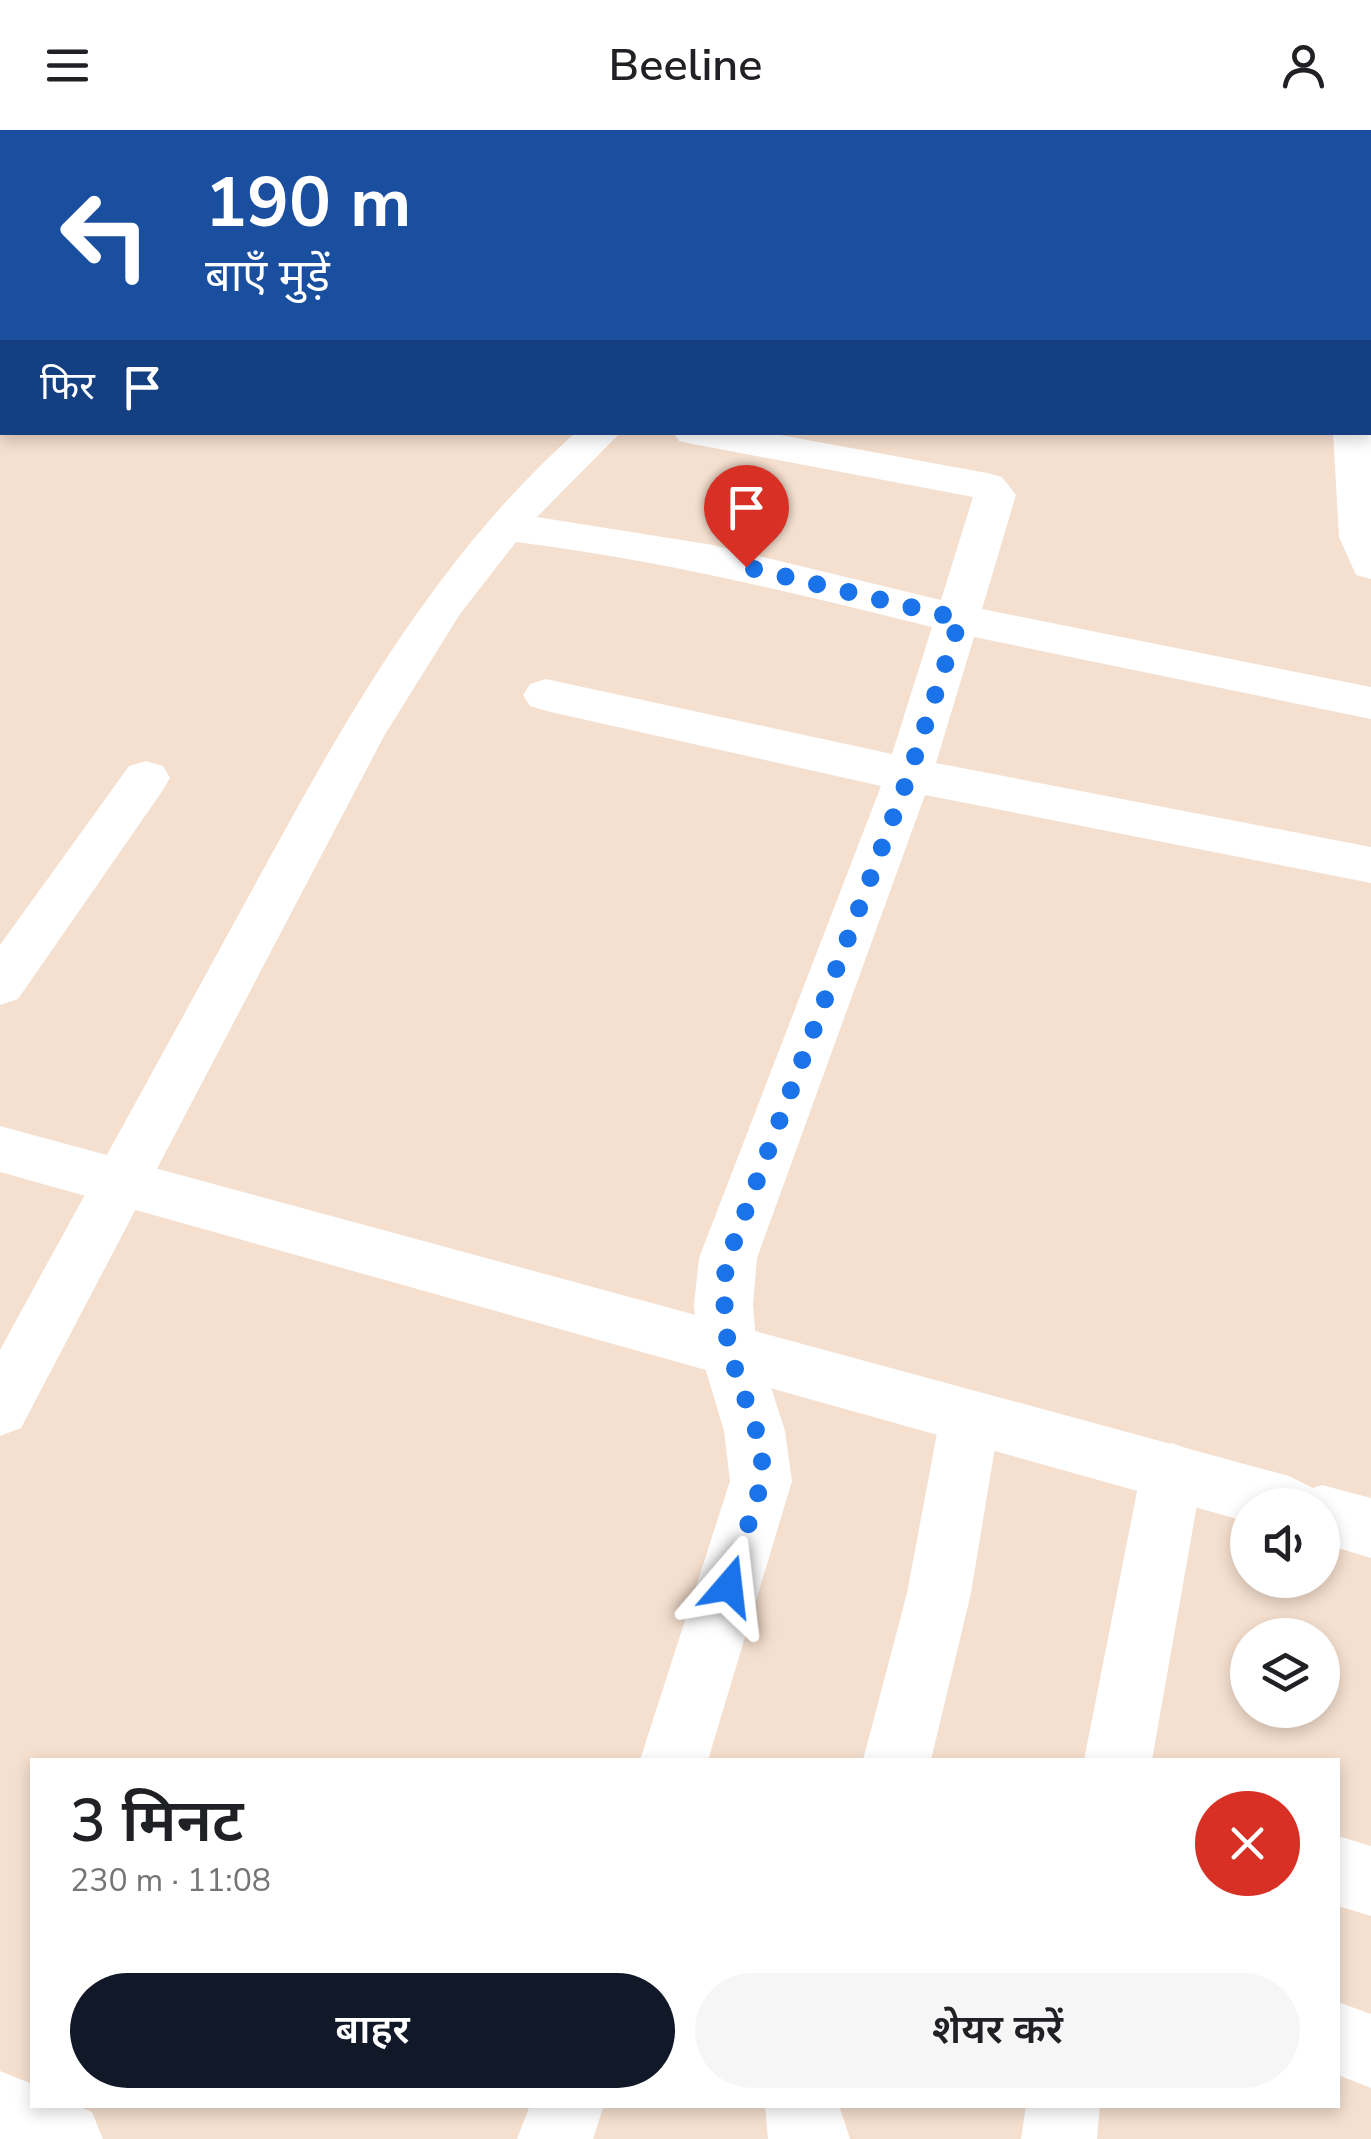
<!DOCTYPE html>
<html lang="hi">
<head>
<meta charset="utf-8">
<style>
	body { margin:0; font-family:"Nunito Sans","Noto Sans Devanagari",sans-serif; background:#f6f6f6; color:#202124; height:100vh; display:flex; flex-direction:column; font-size:38px; white-space:nowrap }
	* { box-sizing:border-box; margin:0 }
	p { font-size:32px; color:#757577 }
	.icon { flex:none; width:55px; height:55px; fill:none; stroke:currentColor; stroke-width:2; stroke-linecap:round; stroke-linejoin:round }
	.map { position:relative; flex:1; overflow:hidden }
	.details { position:absolute; left:30px; top:1628px; width:1310px; height:350px; display:flex; flex-direction:column; background:#fff; border-radius:0px; box-shadow:0 5px 15px #0003 }
	.details>* { flex:none }
	.banner { position:absolute; left:0px; top:0px; width:1372px; height:305px; box-shadow:0 5px 15px #0003; background:#1a4fa0; color:#fff; overflow:hidden }
	.controls { position:absolute; left:1230px; top:1358px; display:grid; gap:20px }
	.controls a { display:grid; place-items:center; width:110px; height:110px; border-radius:50%; background:#fff; box-shadow:0 5px 15px #0003; font-size:50px }
	.pin { position:absolute; display:grid; place-items:center; width:85px; height:85px; color:#fff; margin:-102px -42px; border-radius:50% 50% 50% 0; rotate:-45deg; box-shadow:0 0 10px #0007 }
	.pin .icon { rotate:45deg }
	.me { position:absolute; width:110px; margin:-55px; rotate:17deg; stroke-linejoin:round; filter:drop-shadow(0 0 8px #0008) }
	.turn { display:flex; align-items:center; gap:35px; height:210px; padding:0 40px; font-size:45px }
	.turn .icon { width:130px; height:130px; stroke-width:2.5 }
	.turn b { display:block; font-size:70px; line-height:85px }
	.then { display:flex; align-items:center; height:95px; padding:0 40px; background:#0003; gap:20px; font-size:38px }
	.round { display:grid; place-items:center; flex:none; width:105px; height:105px; border-radius:52px; background:#f6f6f6 }
	.overview { display:flex; align-items:center; justify-content:space-between; height:170px; padding:0 40px }
	h1 { font-size:60px; font-weight:600; line-height:75px }
	.button { display:flex; gap:20px; margin-top:auto; padding:20px 40px }
	.button a { flex:1; height:115px; border-radius:60px; background:#111827; color:#fff; font-size:40px; font-weight:600; line-height:115px; text-align:center }
	.button a+a { background:#f6f6f6; color:#202124 }
	header { display:flex; justify-content:space-between; align-items:center; height:130px; padding:0 40px; background:#fff; font-size:45px; font-weight:600 }
	.map>svg:first-child { display:block }
	.residential { fill:#f5dfce; fill-rule:evenodd }
	.lines { fill:none; stroke-linecap:round; stroke-linejoin:round }
	.minor { fill:#fff; fill-rule:evenodd }
	.secondary { fill:#fff; fill-rule:evenodd }
	.route { stroke:#1a73e8; stroke-width:18; stroke-dasharray:0 32.4 }
</style>
</head>
<body>
<header><svg class="icon" aria-label="menu" viewBox="0 0 24 24"><path d="M4 6h16M4 12h16M4 18h16"/></svg>Beeline<svg class="icon" aria-label="person" viewBox="0 0 24 24"><circle cx="12" cy="8" r="4"/><path d="M4 21q1-7 8-7t8 7"/></svg></header>
<div class="map">
<svg width="1371" height="2009" viewBox="0 0 1371 2009">
	<rect width="100%" height="100%" fill="#fdeee0"/>
	<path class="residential" d="M 0,0 L 1371,0 L 1371,2009 L 0,2009 ZM 2,2 L 1370,2 L 1370,302 L 2,302 ZM 1248,1375 L 1322,1375 L 1322,1450 L 1248,1450 ZM 1248,1505 L 1322,1505 L 1322,1580 L 1248,1580 ZM 32,1630 L 1338,1630 L 1338,1975 L 32,1975 Z"/>
	<g class="lines">
		<path class="minor" d="M 621,0 L 658,0 L 659,2 L 622,2 Z
			M 1370,93 L 1371,93 L 1371,115 L 1370,115 Z
			M 1370,189 L 1371,189 L 1371,213 L 1370,213 Z
			M 1370,297 L 1371,298 L 1371,449 L 1356,445 L 1339,407 L 1333,302 L 1370,302 Z
			M 576,302 L 621,302 L 537,387 L 713,415 L 941,470 L 973,367 L 693,314 L 679,311 L 673,302 L 764,302 L 987,343 L 1002,347 L 1016,365 L 982,479 L 1371,557 L 1371,589 L 974,507 L 936,633 L 1371,717 L 1371,753 L 925,665 L 757,1128 L 753,1175 L 756,1211 L 785,1301 L 792,1351 L 708,1630 L 640,1630 L 730,1351 L 724,1301 L 697,1211 L 694,1175 L 699,1128 L 881,656 L 546,581 L 530,576 L 523,565 L 530,554 L 546,549 L 892,624 L 932,497 C 792,462 659,430 516,412 L 460,484 L 384,606 L 21,1298 L 0,1306 L 0,1220 C 76,1080 153,942 229,802 C 329,620 419,443 576,302 Z
			M 146,631 L 163,636 L 170,648 L 163,660 L 18,869 L 0,875 L 0,815 L 129,636 Z
			M 970,1260 L 991,1268 L 1000,1287 L 971,1463 L 931,1630 L 863,1630 L 907,1463 L 940,1287 L 949,1268 Z
			M 1172,1313 L 1194,1321 L 1203,1341 L 1152,1630 L 1084,1630 L 1141,1341 L 1150,1321 Z
			M 1338,1706 L 1371,1716 L 1371,1786 L 1338,1776 Z
			M 1338,1872 L 1371,1884 L 1371,1958 L 1338,1945 Z
			M 0,1941 L 32,1954 L 32,1975 L 76,1975 L 92,1982 L 103,2009 L 0,2009 Z
			M 530,1975 L 604,1975 L 593,2009 L 517,2009 Z
			M 765,1975 L 839,1975 L 850,2009 L 768,2009 Z
			M 1026,1975 L 1100,1975 L 1097,2009 L 1021,2009 Z"/>
		<path class="secondary" d="M 0,996 L 1289,1346 L 1313,1358 L 1322,1355 L 1371,1368 L 1371,1428 L 1322,1413 L 1322,1375 L 1248,1375 L 1248,1392 L 0,1042 Z"/>
	</g>
	<g class="lines">
		<path class="route" d="M 729,1456 L 762,1351 L 762,1318 L 728,1218 L 723,1156 L 728,1128 L 909,645 L 960,489 L 746,437"/>
	</g>
</svg>
<div class="controls">
<a><svg class="icon" aria-label="sound" viewBox="0 0 24 24"><path d="M4 9h4l5-4v14l-5-4H4zM17 9q2 3 0 6"/></svg></a>
<a><svg class="icon" aria-label="layers" viewBox="0 0 24 24"><path d="M12 4l9 5-9 5-9-5zM3 14l9 5 9-5"/></svg></a>
</div>
<div class="pin" style="left:746px;top:437px;background:#d93025"><svg class="icon" aria-label="arrive" viewBox="0 0 24 24"><path d="M6 21V4h12l-3 4 3 4H6"/></svg></div>
<svg class="me" style="left:729px;top:1456px" viewBox="-20 -20 40 40"><path d="M0-17L14 15 0 8-14 15z" fill="#1a73e8" stroke="#fff" stroke-width="4"/></svg>
<div class="banner">
<div class="turn"><svg class="icon" aria-label="left" viewBox="0 0 24 24"><path d="M17 20v-9H6M10 6l-5 5 5 5"/></svg><div><b>190 m</b>बाएँ मुड़ें</div></div>
<div class="then">फिर<svg class="icon" aria-label="arrive" viewBox="0 0 24 24"><path d="M6 21V4h12l-3 4 3 4H6"/></svg></div>
</div>
<section class="details">
<div class="overview"><div><h1>3 मिनट</h1><p>230 m · 11:08</p></div><a class="round" style="background:#d93025;color:#fff"><svg class="icon" aria-label="close" viewBox="0 0 24 24"><path d="M6 6l12 12M18 6L6 18"/></svg></a></div>
<div class="button"><a>बाहर</a><a>शेयर करें</a></div>
</section>
</div>
</body>
</html>
